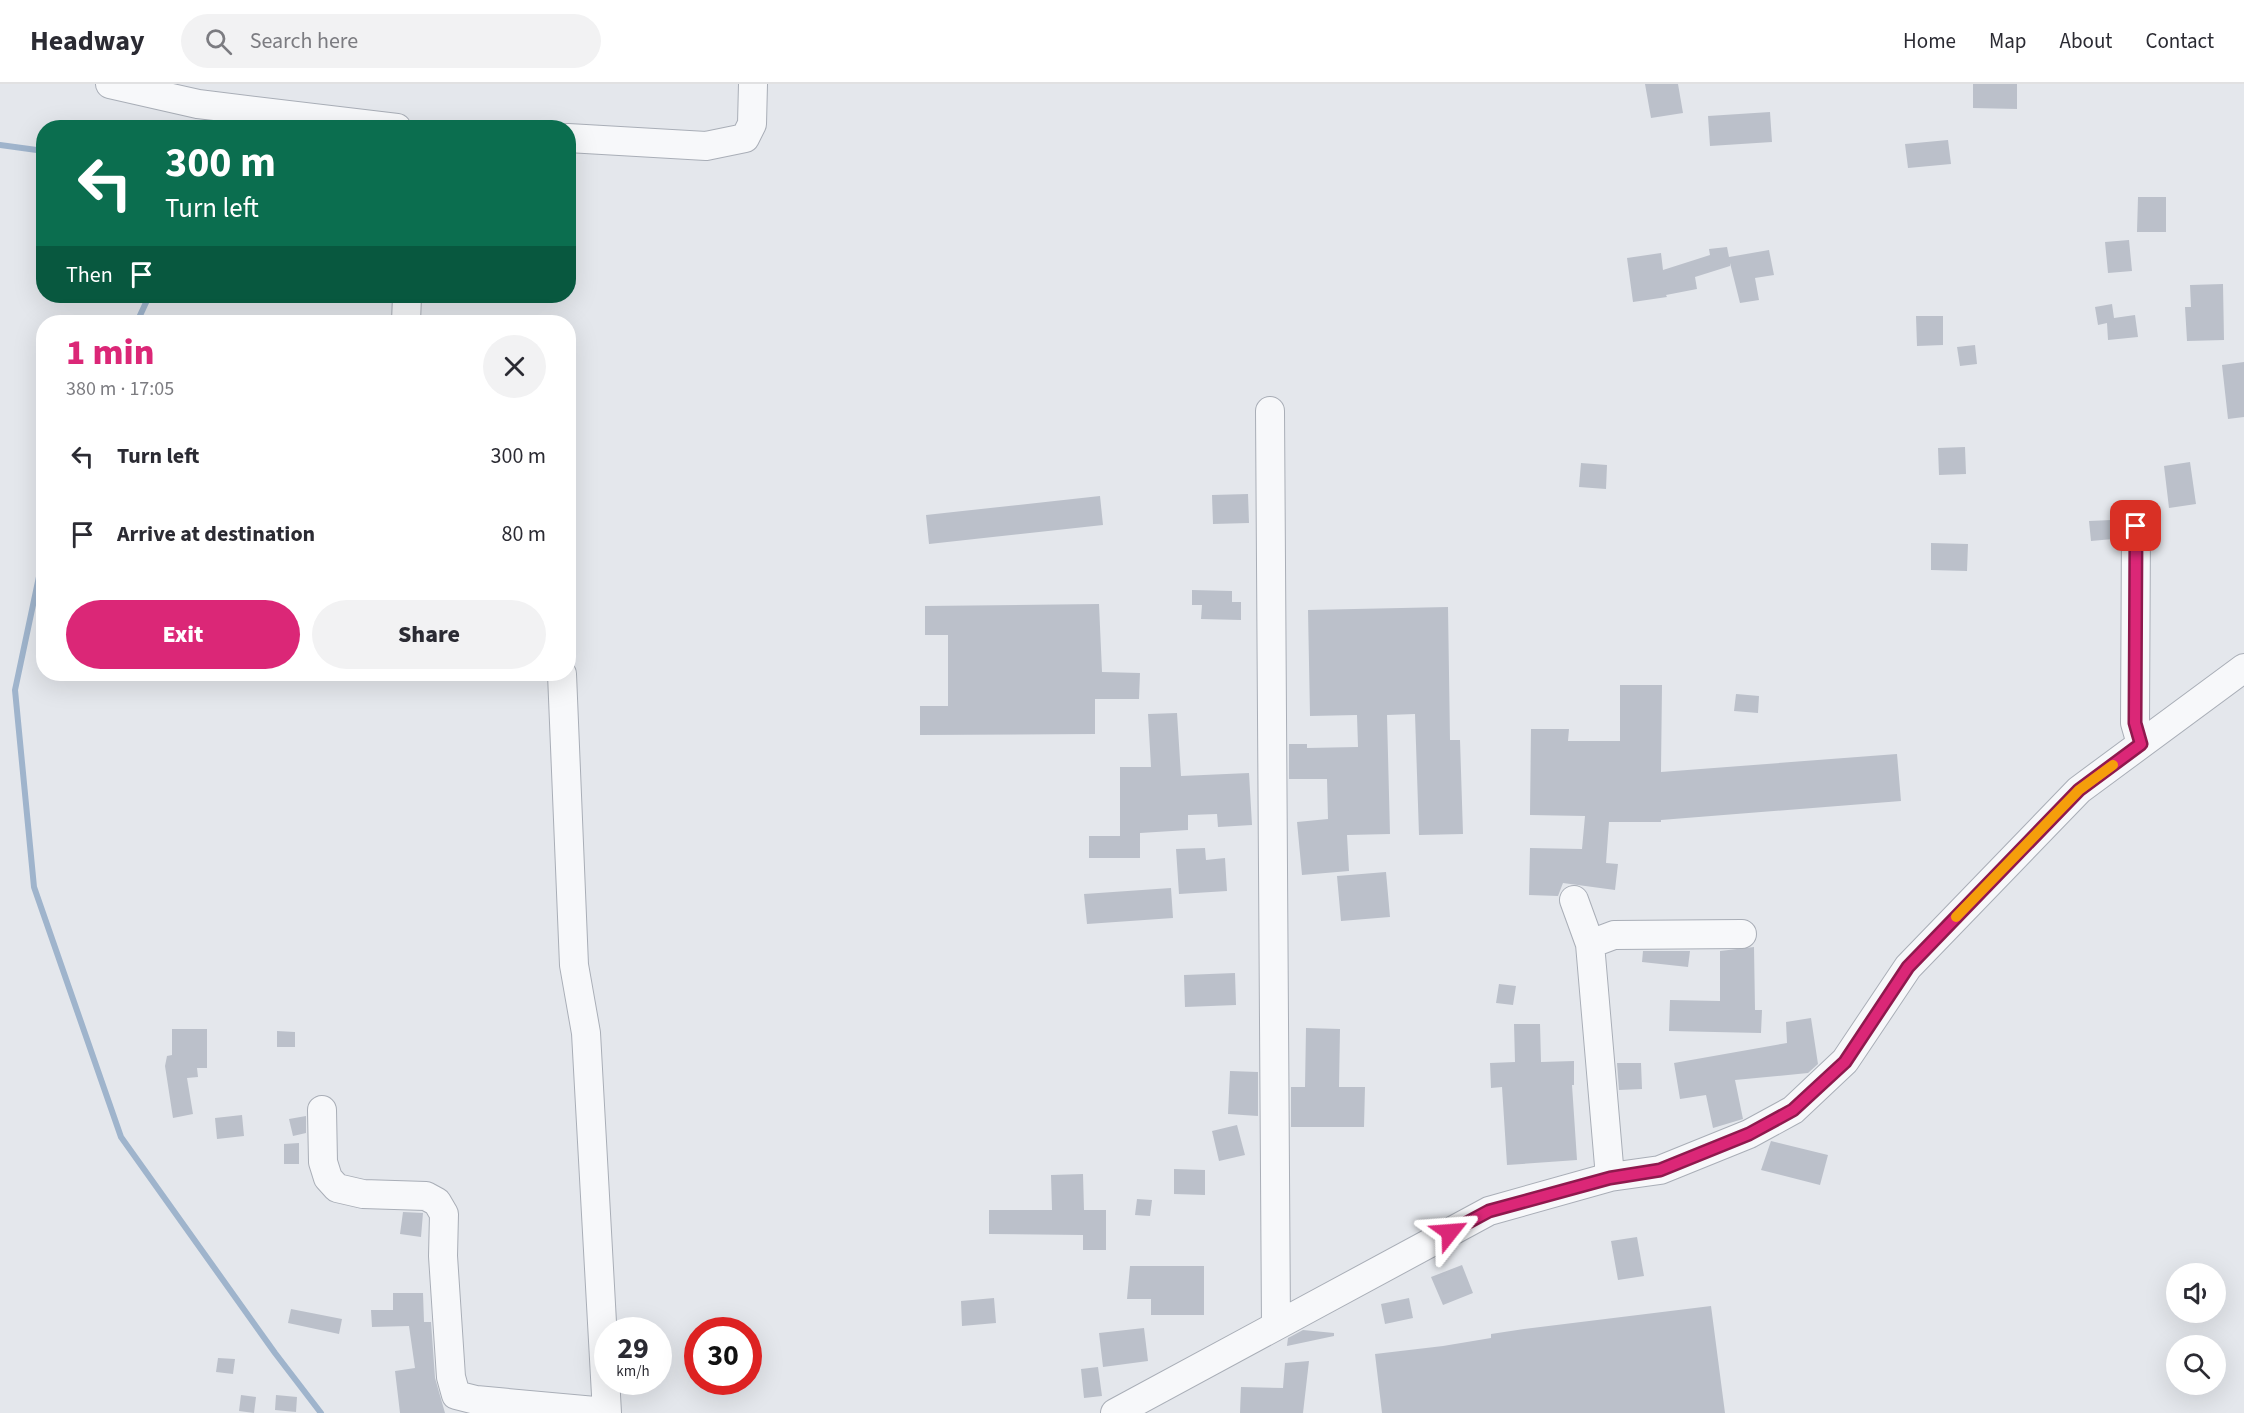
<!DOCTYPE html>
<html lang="en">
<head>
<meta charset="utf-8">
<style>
	body { margin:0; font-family:"Source Sans 3",sans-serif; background:#f2f2f3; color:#2b2b33; height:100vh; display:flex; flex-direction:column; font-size:22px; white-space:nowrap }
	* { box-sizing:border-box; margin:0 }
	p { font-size:20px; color:#7c7c81 }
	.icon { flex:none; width:33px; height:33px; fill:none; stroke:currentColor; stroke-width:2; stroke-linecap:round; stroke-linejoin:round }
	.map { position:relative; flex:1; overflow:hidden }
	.details { position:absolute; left:36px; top:231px; width:540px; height:366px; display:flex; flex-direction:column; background:#fff; border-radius:24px; box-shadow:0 6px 24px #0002 }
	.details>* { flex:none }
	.top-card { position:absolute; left:36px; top:36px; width:540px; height:183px; border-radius:24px; box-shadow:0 6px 24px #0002; background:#0b6e4f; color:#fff; overflow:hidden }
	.buttons { position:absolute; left:2166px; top:1179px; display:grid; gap:12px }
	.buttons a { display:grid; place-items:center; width:60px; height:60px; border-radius:50%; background:#fff; box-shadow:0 6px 24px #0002; font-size:30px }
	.speed { position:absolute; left:594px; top:1233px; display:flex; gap:12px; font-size:30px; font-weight:700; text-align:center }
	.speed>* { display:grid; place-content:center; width:78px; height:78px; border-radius:50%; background:#fff; box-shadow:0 6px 24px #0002; line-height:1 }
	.speed small { font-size:15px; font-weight:400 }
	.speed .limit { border:9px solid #d22; background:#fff; color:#111 }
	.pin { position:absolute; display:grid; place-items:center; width:51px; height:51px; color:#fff; margin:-26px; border-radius:12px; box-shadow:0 3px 9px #0006 }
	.me { position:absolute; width:66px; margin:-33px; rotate:62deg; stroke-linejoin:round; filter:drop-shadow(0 0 4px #0008) }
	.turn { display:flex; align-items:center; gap:21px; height:126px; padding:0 30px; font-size:27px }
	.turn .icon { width:78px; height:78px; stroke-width:2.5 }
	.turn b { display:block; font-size:42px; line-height:51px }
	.then { display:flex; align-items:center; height:57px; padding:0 30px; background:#0003; gap:12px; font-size:22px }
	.round { display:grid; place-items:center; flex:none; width:63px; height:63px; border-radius:32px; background:#f2f2f3 }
	.head { display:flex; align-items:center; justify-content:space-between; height:102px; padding:0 30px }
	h1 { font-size:36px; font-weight:800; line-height:45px; color:#db2777 }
	.primary-button { display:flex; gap:12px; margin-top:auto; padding:12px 30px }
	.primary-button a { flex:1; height:69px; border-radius:36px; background:#db2777; color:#fff; font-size:24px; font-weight:800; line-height:69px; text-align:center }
	.primary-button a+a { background:#f2f2f3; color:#2b2b33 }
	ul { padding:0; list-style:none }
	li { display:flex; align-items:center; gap:18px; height:78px; padding:0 30px }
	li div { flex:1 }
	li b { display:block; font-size:22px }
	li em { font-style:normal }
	header { display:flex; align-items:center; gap:36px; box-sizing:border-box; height:84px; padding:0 30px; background:#fff; border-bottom:2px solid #e1e1e2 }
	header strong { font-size:28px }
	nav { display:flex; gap:33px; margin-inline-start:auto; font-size:21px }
	.search { width:420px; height:54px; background:#f2f2f3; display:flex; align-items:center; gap:15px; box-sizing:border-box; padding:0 21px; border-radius:33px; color:#7c7c81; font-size:22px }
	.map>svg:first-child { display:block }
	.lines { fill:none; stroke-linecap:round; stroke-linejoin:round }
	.stream { stroke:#9fb4cc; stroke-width:6 }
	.building { fill:#bbc0ca }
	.minor-casing { stroke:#a9aeb7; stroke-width:30 }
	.minor { stroke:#f7f8fa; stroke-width:28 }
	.route-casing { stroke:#8e194d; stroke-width:15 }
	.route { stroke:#db2777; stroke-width:10 }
	.slow { stroke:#f59e0b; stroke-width:10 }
</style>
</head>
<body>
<header>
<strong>Headway</strong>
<div class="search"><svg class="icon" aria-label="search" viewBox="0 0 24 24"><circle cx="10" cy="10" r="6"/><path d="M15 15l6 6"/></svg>Search here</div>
<nav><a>Home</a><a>Map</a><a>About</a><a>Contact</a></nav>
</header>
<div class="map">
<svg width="2244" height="1329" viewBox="0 0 2244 1329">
	<rect width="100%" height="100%" fill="#e4e7ec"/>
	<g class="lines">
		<path class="stream" d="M 0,61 L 44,67
			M 137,238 L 149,212
			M 44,469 L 15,606 L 34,803 L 121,1053 L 275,1269 L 321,1329"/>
	</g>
	<path class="building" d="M 1645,0 L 1678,0 L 1683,29 L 1651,34 Z
		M 1973,0 L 2017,0 L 2017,25 L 1973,24 Z
		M 1770,28 L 1772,58 L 1710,62 L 1708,32 Z
		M 1948,56 L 1951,80 L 1908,84 L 1905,60 Z
		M 2138,113 L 2166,113 L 2166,148 L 2137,148 Z
		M 2129,156 L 2132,187 L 2108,189 L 2105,158 Z
		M 1727,163 L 1729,173 L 1769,166 L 1774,191 L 1755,194 L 1759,216 L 1740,219 L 1730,179 L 1730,182 L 1695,193 L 1697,205 L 1666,211 L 1667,213 L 1633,218 L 1627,174 L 1661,169 L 1663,186 L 1710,171 L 1709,165 Z
		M 2223,200 L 2224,256 L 2187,257 L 2185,223 L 2191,223 L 2190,201 Z
		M 2112,220 L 2114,234 L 2135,231 L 2138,253 L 2108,256 L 2107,239 L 2098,241 L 2095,223 Z
		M 1916,232 L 1943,232 L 1943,261 L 1917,262 Z
		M 1975,261 L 1977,280 L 1960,282 L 1957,263 Z
		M 2244,278 L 2244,333 L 2228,335 L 2222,281 Z
		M 1965,363 L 1966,390 L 1939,391 L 1938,364 Z
		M 2190,378 L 2196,420 L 2169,424 L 2164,382 Z
		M 1581,379 L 1607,381 L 1606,405 L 1579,403 Z
		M 1248,410 L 1249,439 L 1213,440 L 1212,411 Z
		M 1100,412 L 1103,441 L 929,460 L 926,431 Z
		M 2111,436 L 2113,455 L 2091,457 L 2089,437 Z
		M 1931,459 L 1968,460 L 1967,487 L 1931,486 Z
		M 1192,506 L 1232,507 L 1232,518 L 1241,518 L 1241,536 L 1201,535 L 1202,521 L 1192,521 Z
		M 1099,520 L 1102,588 L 1140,589 L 1139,615 L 1095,615 L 1095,650 L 920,651 L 920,622 L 948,622 L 948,551 L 925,551 L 925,522 Z
		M 1448,523 L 1450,656 L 1460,656 L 1463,750 L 1419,751 L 1415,630 L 1387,631 L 1390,750 L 1347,751 L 1349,787 L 1302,791 L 1297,738 L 1328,735 L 1327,695 L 1289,695 L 1289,660 L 1307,660 L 1307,664 L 1358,663 L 1357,631 L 1310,632 L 1308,526 Z
		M 1620,601 L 1662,601 L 1661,688 L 1897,670 L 1901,717 L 1661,736 L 1661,738 L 1609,738 L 1606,779 L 1618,780 L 1615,806 L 1563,799 L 1558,812 L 1529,811 L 1530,764 L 1582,765 L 1585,732 L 1530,731 L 1531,645 L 1569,645 L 1568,657 L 1620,657 Z
		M 1736,610 L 1759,612 L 1758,629 L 1734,627 Z
		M 1177,629 L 1181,692 L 1249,689 L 1252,741 L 1218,743 L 1217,730 L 1188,731 L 1188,746 L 1140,749 L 1140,774 L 1089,774 L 1089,752 L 1120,752 L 1120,683 L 1151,683 L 1148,630 Z
		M 1205,764 L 1206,776 L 1225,774 L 1227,807 L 1179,810 L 1176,765 Z
		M 1386,788 L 1390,833 L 1341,837 L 1337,792 Z
		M 1171,804 L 1173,834 L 1087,840 L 1084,810 Z
		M 1754,863 L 1755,926 L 1762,926 L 1761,949 L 1669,947 L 1670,916 L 1720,917 L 1720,867 Z
		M 1643,867 L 1690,867 L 1688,883 L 1642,878 Z
		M 1235,889 L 1236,921 L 1185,923 L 1184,891 Z
		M 1499,900 L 1516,902 L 1513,921 L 1496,919 Z
		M 1811,934 L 1818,980 L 1808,989 L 1735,996 L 1743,1035 L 1713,1044 L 1706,1011 L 1680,1015 L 1674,979 L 1787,959 L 1786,938 Z
		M 1514,940 L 1540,940 L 1541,978 L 1574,977 L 1574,1001 L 1572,1001 L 1577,1076 L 1507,1081 L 1502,1003 L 1491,1004 L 1490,979 L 1515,978 Z
		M 1306,944 L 1340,945 L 1339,1003 L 1365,1003 L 1364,1043 L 1291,1043 L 1291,1003 L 1305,1003 Z
		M 172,945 L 207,945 L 207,984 L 197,984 L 198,993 L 187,994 L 193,1030 L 173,1034 L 165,982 L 167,972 L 172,971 Z
		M 277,947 L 295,948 L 295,963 L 277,963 Z
		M 1617,979 L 1641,979 L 1642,1005 L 1619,1006 Z
		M 1230,987 L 1258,988 L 1258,1032 L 1228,1030 Z
		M 242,1031 L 244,1052 L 217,1055 L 215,1034 Z
		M 306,1032 L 306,1049 L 293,1052 L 289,1035 Z
		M 1237,1041 L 1245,1071 L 1219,1077 L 1212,1047 Z
		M 1771,1057 L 1828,1071 L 1820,1101 L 1761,1086 Z
		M 299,1059 L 299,1080 L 284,1080 L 284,1060 Z
		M 1174,1085 L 1205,1086 L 1205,1111 L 1174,1110 Z
		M 1083,1090 L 1084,1126 L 1106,1126 L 1106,1166 L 1083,1166 L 1083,1151 L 989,1150 L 989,1126 L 1052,1126 L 1051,1091 Z
		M 1137,1115 L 1152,1116 L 1150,1132 L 1135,1131 Z
		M 403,1128 L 423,1129 L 421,1153 L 400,1150 Z
		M 1637,1153 L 1644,1192 L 1618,1196 L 1611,1157 Z
		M 1462,1181 L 1473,1209 L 1443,1221 L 1431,1193 Z
		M 1130,1182 L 1204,1182 L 1204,1231 L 1151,1231 L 1151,1215 L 1127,1215 Z
		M 393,1209 L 423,1209 L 424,1238 L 431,1238 L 435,1294 L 445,1329 L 400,1329 L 395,1287 L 415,1284 L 409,1242 L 372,1243 L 371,1226 L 393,1226 Z
		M 994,1214 L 996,1239 L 962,1242 L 961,1217 Z
		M 1409,1214 L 1413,1234 L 1385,1240 L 1381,1220 Z
		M 1711,1222 L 1725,1329 L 1382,1329 L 1375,1270 L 1443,1262 L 1491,1254 L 1491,1250 L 1524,1245 Z
		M 291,1225 L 342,1235 L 339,1250 L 288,1239 Z
		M 1144,1244 L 1148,1277 L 1103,1283 L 1099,1249 Z
		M 1303,1246 L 1334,1249 L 1334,1252 L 1287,1262 L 1288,1254 Z
		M 218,1274 L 235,1275 L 233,1290 L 216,1288 Z
		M 1309,1277 L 1303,1329 L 1240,1329 L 1241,1303 L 1283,1304 L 1285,1279 Z
		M 1098,1283 L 1102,1312 L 1084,1314 L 1081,1285 Z
		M 241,1311 L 256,1313 L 254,1329 L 239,1327 Z
		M 276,1311 L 297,1313 L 296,1328 L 275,1326 Z"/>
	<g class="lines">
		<defs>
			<path id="minor" d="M 110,0 L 198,20 L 397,44
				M 568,54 L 706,62 L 745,54 L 752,40 L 753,0
				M 406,238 L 407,212
				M 1270,327 L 1276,1242
				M 2136,442 L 2135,639 L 2141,660
				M 562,590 L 574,881 L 586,949 L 607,1329
				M 1574,816 L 1590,860 L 1610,1093
				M 1590,860 L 1614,851 L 1742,850
				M 322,1026 L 323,1078 L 328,1094 L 337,1104 L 363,1110 L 426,1112 L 437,1118 L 444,1130 L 443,1172 L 451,1293 L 456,1311 L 476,1316 L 606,1328
				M 1115,1329 L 1489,1127 L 1610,1093 L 1660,1086 L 1749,1050 L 1793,1026 L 1845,977 L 1908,883 L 2079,706 L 2244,584"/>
		</defs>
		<use href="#minor" class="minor-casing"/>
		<use href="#minor" class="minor"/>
	</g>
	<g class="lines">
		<defs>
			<path id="route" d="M 1450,1148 L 1489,1127 L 1610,1094 L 1660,1086 L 1749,1050 L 1793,1026 L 1845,978 L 1908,883 L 2079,706 L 2141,660 L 2135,639 L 2136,442"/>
		</defs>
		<use href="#route" class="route-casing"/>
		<use href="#route" class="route"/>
		<path class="slow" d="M 1956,833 L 2079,706 L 2113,681"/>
	</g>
</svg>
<div class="buttons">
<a><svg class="icon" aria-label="sound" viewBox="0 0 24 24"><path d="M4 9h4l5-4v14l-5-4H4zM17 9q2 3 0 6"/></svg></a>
<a><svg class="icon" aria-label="search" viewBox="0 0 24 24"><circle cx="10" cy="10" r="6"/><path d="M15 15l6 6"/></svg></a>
</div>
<div class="speed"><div>29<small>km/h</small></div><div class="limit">30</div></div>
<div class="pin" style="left:2136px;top:442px;background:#d93025"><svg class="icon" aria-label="arrive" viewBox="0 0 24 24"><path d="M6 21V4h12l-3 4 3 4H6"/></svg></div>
<svg class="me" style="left:1450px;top:1148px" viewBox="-20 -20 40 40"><path d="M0-17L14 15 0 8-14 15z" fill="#db2777" stroke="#fff" stroke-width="4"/></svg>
<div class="top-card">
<div class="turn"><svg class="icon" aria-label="left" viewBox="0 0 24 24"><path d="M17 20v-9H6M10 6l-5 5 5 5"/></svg><div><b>300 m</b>Turn left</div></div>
<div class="then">Then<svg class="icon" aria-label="arrive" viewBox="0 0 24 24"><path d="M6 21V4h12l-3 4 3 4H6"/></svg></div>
</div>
<section class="details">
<div class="head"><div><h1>1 min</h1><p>380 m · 17:05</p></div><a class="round"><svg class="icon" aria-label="close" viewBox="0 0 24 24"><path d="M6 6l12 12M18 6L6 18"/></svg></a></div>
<ul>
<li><svg class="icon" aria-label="left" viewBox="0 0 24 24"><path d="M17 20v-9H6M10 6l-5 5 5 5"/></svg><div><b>Turn left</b></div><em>300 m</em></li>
<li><svg class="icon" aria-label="arrive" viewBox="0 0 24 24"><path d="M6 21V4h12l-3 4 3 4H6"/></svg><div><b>Arrive at destination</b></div><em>80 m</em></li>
</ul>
<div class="primary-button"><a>Exit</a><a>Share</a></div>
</section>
</div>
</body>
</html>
